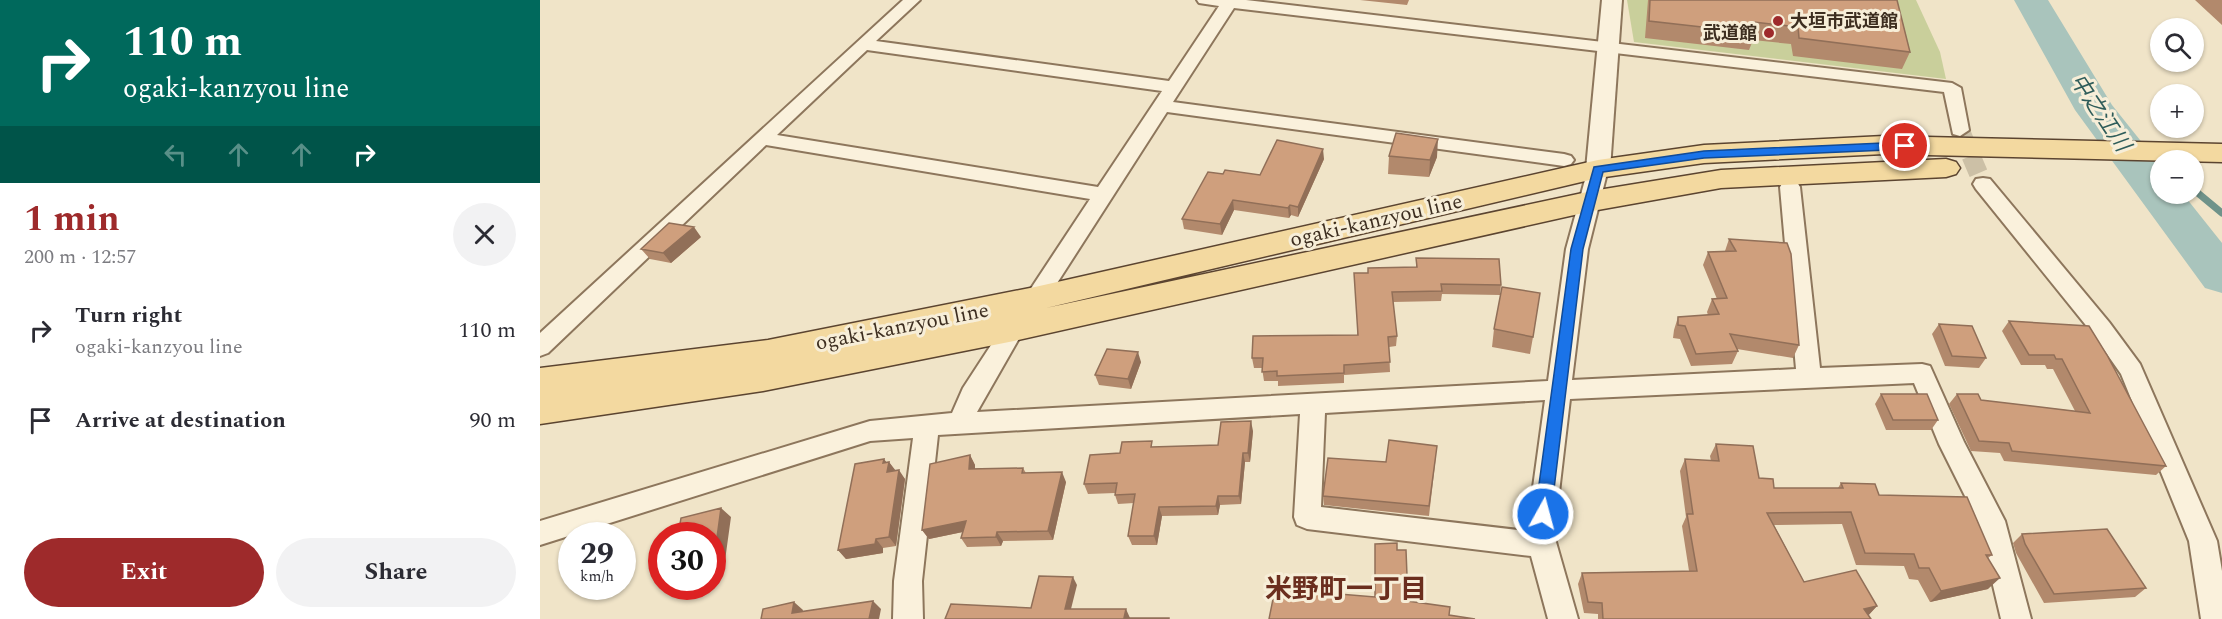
<!DOCTYPE html>
<html lang="en">
<head>
<meta charset="utf-8">
<style>
	body { margin:0; font-family:Spectral,"Noto Sans JP",serif; background:#f2f2f3; color:#2b2b33; height:100vh; display:flex; flex-direction:column; font-size:22px; white-space:nowrap }
	* { box-sizing:border-box; margin:0 }
	p { font-size:20px; color:#7c7c81 }
	.icon { flex:none; width:33px; height:33px; fill:none; stroke:currentColor; stroke-width:2; stroke-linecap:round; stroke-linejoin:round }
	.map { position:relative; flex:1; overflow:hidden }
	.panel { display:flex; flex-direction:column; background:#fff; width:540px }
	.panel>* { flex:none }
	.guide { background:#00695c; color:#fff; overflow:hidden }
	.buttons { position:absolute; left:1610px; top:18px; display:grid; gap:12px }
	.buttons a { display:grid; place-items:center; width:54px; height:54px; border-radius:50%; background:#fff; box-shadow:0 2px 4px #0004; font-size:30px }
	.speed { position:absolute; left:18px; top:522px; display:flex; gap:12px; font-size:30px; font-weight:700; text-align:center }
	.speed>* { display:grid; place-content:center; width:78px; height:78px; border-radius:50%; background:#fff; box-shadow:0 2px 4px #0004; line-height:1 }
	.speed small { font-size:15px; font-weight:400 }
	.speed .limit { border:9px solid #d22; background:#fff; color:#111 }
	.pin { position:absolute; display:grid; place-items:center; width:51px; height:51px; color:#fff; margin:-26px; border:3px solid #fff; border-radius:50%; box-shadow:0 2px 6px #0007 }
	.me { position:absolute; width:66px; margin:-33px; rotate:7deg; stroke-linejoin:round; filter:drop-shadow(0 0 4px #0008) }
	.turn { display:flex; align-items:center; gap:21px; height:126px; padding:0 24px; font-size:27px }
	.turn .icon { width:78px; height:78px; stroke-width:2.5 }
	.turn b { display:block; font-size:42px; line-height:51px }
	.lanes { display:flex; align-items:center; height:57px; padding:0 24px; background:#0003; justify-content:center; gap:30px; direction:ltr }
	.lanes .off { opacity:.35 }
	.round { display:grid; place-items:center; flex:none; width:63px; height:63px; border-radius:32px; background:#f2f2f3 }
	.headline { display:flex; align-items:center; justify-content:space-between; height:102px; padding:0 24px }
	h1 { font-size:36px; font-weight:700; line-height:45px; color:#9e2a2b }
	.primary-button { display:flex; gap:12px; margin-top:auto; padding:12px 24px }
	.primary-button a { flex:1; height:69px; border-radius:36px; background:#9e2a2b; color:#fff; font-size:24px; font-weight:700; line-height:69px; text-align:center }
	.primary-button a+a { background:#f2f2f3; color:#2b2b33 }
	ul { padding:0; list-style:none }
	li { display:flex; align-items:center; gap:18px; height:90px; padding:0 24px }
	li div { flex:1 }
	li b { display:block; font-size:22px }
	li em { font-style:normal }
	main { display:flex; flex:1; min-height:0 }
	.map>svg:first-child { display:block }
	.green { fill:#c9cf9b }
	.lines { fill:none; stroke-linecap:round; stroke-linejoin:round }
	.stream { stroke:#6f938a; stroke-width:7 }
	.river { fill:#a9c4bc; fill-rule:evenodd }
	.minor-tunnel { stroke:#ccc0a6; stroke-width:19; stroke-dasharray:19 9; stroke-linecap:butt }
	.minor-casing { stroke:#8d765c; stroke-width:4 }
	.tertiary-casing { stroke:#8d765c; stroke-width:4 }
	.primary-casing { stroke:#5b4430; stroke-width:3 }
	.minor { fill:#faf1dc; fill-rule:evenodd }
	.tertiary { fill:#faf1dc; fill-rule:evenodd }
	.primary { fill:#f3d9a0; fill-rule:evenodd }
	.wall { fill:#b2896c }
	.shaded-wall { fill:#916f58 }
	.building { fill:#cf9f7d; stroke:#916f58; stroke-width:1.5 }
	.route { fill:#1a73e8; stroke:#114b97; stroke-width:1.5 }
	.poi-dot { fill:#9e2a2b; stroke:#f7eed8; stroke-width:2 }
	.labels { text-anchor:middle; stroke-width:6; stroke-linejoin:round; paint-order:stroke }
	.far-poi-label { font-size:18px; font-weight:bold; fill:#3d2e20; stroke:#f7eed8; text-anchor:start }
	.street-label { font-size:21px; fill:#3d2e20; stroke:#f7eed8 }
	.water-label { font-size:22px; font-style:italic; fill:#2f5d5a; stroke:#f7eed8 }
	.near-neighbourhood-label { font-size:27px; font-weight:bold; fill:#6b2e1e; stroke:#f7eed8 }
</style>
</head>
<body>
<main>
<section class="panel">
<div class="guide">
<div class="turn"><svg class="icon" aria-label="right" viewBox="0 0 24 24"><path d="M7 20v-9h11M14 6l5 5-5 5"/></svg><div><b>110 m</b>ogaki-kanzyou line</div></div>
<div class="lanes"><svg class="icon off" aria-label="left" viewBox="0 0 24 24"><path d="M17 20v-9H6M10 6l-5 5 5 5"/></svg><svg class="icon off" aria-label="ahead" viewBox="0 0 24 24"><path d="M12 20V5M6 11l6-6 6 6"/></svg><svg class="icon off" aria-label="ahead" viewBox="0 0 24 24"><path d="M12 20V5M6 11l6-6 6 6"/></svg><svg class="icon" aria-label="right" viewBox="0 0 24 24"><path d="M7 20v-9h11M14 6l5 5-5 5"/></svg></div>
</div>
<div class="headline"><div><h1>1 min</h1><p>200 m · 12:57</p></div><a class="round"><svg class="icon" aria-label="close" viewBox="0 0 24 24"><path d="M6 6l12 12M18 6L6 18"/></svg></a></div>
<ul>
<li><svg class="icon" aria-label="right" viewBox="0 0 24 24"><path d="M7 20v-9h11M14 6l5 5-5 5"/></svg><div><b>Turn right</b><p>ogaki-kanzyou line</p></div><em>110 m</em></li>
<li><svg class="icon" aria-label="arrive" viewBox="0 0 24 24"><path d="M6 21V4h12l-3 4 3 4H6"/></svg><div><b>Arrive at destination</b></div><em>90 m</em></li>
</ul>
<div class="primary-button"><a>Exit</a><a>Share</a></div>
</section>
<div class="map">
<svg width="1682" height="619" viewBox="0 0 1682 619">
	<rect width="100%" height="100%" fill="#f0e4c8"/>
	<path class="green" d="M 1087,0 L 1376,0 L 1400,52 L 1406,79 L 1094,42 Z"/>
	<g class="lines">
		<path class="stream" d="M 1555,110 L 1620,163
			M 1653,189 L 1682,213"/>
		<path class="river" d="M 1474,0 L 1508,0 L 1572,105 L 1620,165 L 1620,194 L 1643,194 L 1682,243 L 1682,293 L 1665,288 L 1535,110 Z"/>
		<path class="minor-tunnel" d="M 1420,130 L 1443,184"/>
		<defs>
			<path id="minor" d="M 363,0 L 380,0 L 336,41 L 629,81 L 679,6 L 659,3 L 657,0 L 706,0 L 1412,83 L 1421,88 L 1429,130 L 1420,136 L 1413,134 L 1404,92 L 694,8 L 633,102 L 1024,154 L 1031,156 L 1034,160 L 1031,164 L 1024,166 L 627,112 L 503,305 L 495,307 L 487,305 L 484,299 L 550,199 L 226,145 L 8,353 L 0,356 L 0,333 ZM 327,50 L 622,91 L 558,187 L 237,135 Z
				M 1058,163 L 1065,165 L 1068,169 L 1048,249 L 1032,380 L 1256,369 L 1240,187 L 1243,182 L 1257,182 L 1260,187 L 1280,368 L 1382,364 L 1390,366 L 1424,442 L 1465,521 L 1491,619 L 1461,619 L 1438,522 L 1399,444 L 1374,383 L 1030,399 L 1014,535 L 1038,619 L 1008,619 L 991,556 L 767,529 L 757,525 L 754,517 L 760,414 L 398,435 L 382,581 L 383,619 L 353,619 L 354,581 L 373,438 L 330,441 L 0,545 L 0,521 L 330,421 L 412,413 L 423,388 L 466,322 L 474,319 L 482,322 L 485,328 L 437,412 L 1008,381 L 1026,249 L 1048,169 L 1051,165 ZM 1005,400 L 987,531 L 781,507 L 785,413 Z
				M 1443,178 L 1450,179 L 1569,322 L 1600,364 L 1677,541 L 1682,571 L 1682,619 L 1661,619 L 1649,541 L 1581,374 L 1553,334 L 1436,189 L 1433,184 L 1436,179 Z"/>
			<path id="tertiary" d="M 1062,0 L 1082,0 L 1070,169 L 1067,175 L 1058,177 L 1049,175 L 1046,169 Z"/>
			<path id="primary" d="M 1344,136 L 1682,144 L 1682,162 L 1344,154 L 1164,163 L 1058,178 L 506,308 L 1052,191 L 1181,170 L 1406,159 L 1416,162 L 1420,168 L 1416,174 L 1406,177 L 1181,188 L 1052,211 L 474,341 L 223,391 L 0,424 L 0,368 L 228,340 L 495,287 L 1058,160 L 1164,145 Z"/>
		</defs>
		<use href="#minor" class="minor-casing"/>
		<use href="#tertiary" class="tertiary-casing"/>
		<use href="#primary" class="primary-casing"/>
		<use href="#minor" class="minor"/>
		<use href="#tertiary" class="tertiary"/>
		<use href="#primary" class="primary"/>
	</g>
	<path class="wall" d="M 820,0 L 869,0 L 867,5 Z
		M 1108,0 L 1357,0 L 1370,52 L 1362,69 L 1253,56 L 1251,44 L 1213,40 L 1209,50 L 1105,38 Z
		M 1655,0 L 1682,0 L 1682,25 Z
		M 849,156 L 897,157 L 889,177 L 848,174 Z
		M 784,159 L 758,217 L 751,215 L 749,218 L 694,210 L 682,235 L 644,229 L 642,219 L 683,174 L 720,175 Z
		M 161,237 L 131,263 L 110,259 L 101,249 Z
		M 1189,239 L 1259,345 L 1253,358 L 1197,349 L 1198,351 L 1192,364 L 1151,366 L 1140,339 L 1133,338 L 1134,330 L 1138,317 L 1168,315 L 1167,312 L 1172,299 L 1177,299 L 1163,265 L 1168,252 L 1185,251 Z
		M 876,258 L 961,285 L 960,295 L 902,294 L 901,301 L 853,302 L 857,336 L 856,346 L 849,347 L 850,372 L 804,375 L 804,383 L 738,386 L 738,381 L 724,381 L 722,368 L 714,368 L 712,358 L 817,335 L 828,273 L 876,267 Z
		M 1469,321 L 1549,326 L 1626,466 L 1616,475 L 1464,461 L 1460,453 L 1431,451 L 1409,404 L 1417,394 L 1441,400 L 1535,411 L 1513,369 L 1507,369 L 1505,365 L 1481,365 L 1462,331 Z
		M 1399,324 L 1446,358 L 1439,368 L 1405,366 L 1392,334 Z
		M 954,329 L 993,337 L 990,354 L 952,347 Z
		M 601,362 L 591,389 L 559,385 L 555,375 Z
		M 1341,394 L 1398,420 L 1391,430 L 1346,430 L 1335,404 Z
		M 713,431 L 710,462 L 705,462 L 701,504 L 680,505 L 678,515 L 622,516 L 617,545 L 592,545 L 588,536 L 594,503 L 578,504 L 575,495 L 575,493 L 548,494 L 544,484 L 580,453 L 613,447 L 678,445 Z
		M 1176,444 L 1219,478 L 1234,488 L 1298,488 L 1301,483 L 1339,495 L 1452,555 L 1448,558 L 1448,589 L 1390,602 L 1378,580 L 1369,579 L 1364,566 L 1316,565 L 1302,524 L 1234,525 L 1264,582 L 1337,606 L 1328,615 L 1331,619 L 1058,619 L 1058,614 L 1044,613 L 1038,584 L 1042,573 L 1149,571 L 1142,526 L 1146,517 L 1140,471 L 1145,459 L 1171,461 L 1170,456 Z
		M 430,455 L 435,465 L 435,469 L 483,468 L 486,473 L 526,482 L 513,540 L 463,541 L 461,546 L 427,547 L 421,538 L 423,532 L 389,539 L 382,530 Z
		M 896,456 L 889,516 L 784,505 L 783,496 L 846,462 Z
		M 344,459 L 346,462 L 349,462 L 355,471 L 365,479 L 356,546 L 343,548 L 343,553 L 306,559 L 298,550 Z
		M 1482,534 L 1606,588 L 1595,597 L 1504,603 L 1476,553 L 1473,543 Z"/>
	<path class="shaded-wall" d="M 898,139 L 897,157 L 889,177 L 890,160 Z
		M 783,149 L 784,159 L 758,217 L 758,207 Z
		M 693,200 L 694,210 L 682,235 L 680,224 Z
		M 750,205 L 751,215 L 749,218 L 748,208 Z
		M 154,227 L 161,237 L 131,263 L 123,253 Z
		M 598,352 L 601,362 L 591,389 L 588,379 Z
		M 711,421 L 713,431 L 710,462 L 708,453 Z
		M 703,453 L 705,462 L 701,504 L 699,496 Z
		M 430,455 L 435,465 L 435,479 L 429,469 Z
		M 344,459 L 349,466 L 349,462 L 356,471 L 347,472 L 343,463 Z
		M 359,470 L 365,479 L 356,546 L 349,537 Z
		M 522,472 L 526,482 L 513,540 L 508,531 Z
		M 678,496 L 680,505 L 678,515 L 676,506 Z
		M 619,507 L 622,516 L 617,545 L 614,536 Z
		M 181,508 L 191,517 L 183,575 L 172,578 L 172,567 Z
		M 426,521 L 432,530 L 389,539 L 382,530 Z
		M 457,532 L 463,541 L 461,546 L 456,537 Z
		M 336,539 L 343,548 L 343,553 L 306,559 L 298,550 Z
		M 533,577 L 537,585 L 529,617 L 525,609 Z
		M 1460,578 L 1448,589 L 1390,602 L 1401,591 Z
		M 333,601 L 341,609 L 339,619 L 329,619 Z
		M 254,602 L 263,610 L 261,619 L 252,613 Z
		M 1337,606 L 1327,617 L 1324,609 Z
		M 586,609 L 590,618 L 584,618 Z"/>
	<path class="building" d="M 1110,0 L 1357,0 L 1370,52 L 1259,38 L 1258,27 L 1214,22 L 1215,33 L 1109,21 Z
		M 856,133 L 898,139 L 890,160 L 849,156 Z
		M 737,140 L 783,149 L 758,207 L 750,205 L 748,208 L 693,200 L 680,224 L 642,219 L 668,172 L 683,174 L 685,170 L 720,175 Z
		M 129,223 L 154,227 L 123,253 L 101,249 Z
		M 1189,239 L 1247,243 L 1251,254 L 1259,345 L 1190,334 L 1198,351 L 1156,354 L 1145,326 L 1138,325 L 1138,317 L 1179,314 L 1172,299 L 1187,298 L 1168,252 L 1196,251 Z
		M 876,258 L 959,259 L 961,285 L 901,284 L 902,291 L 852,292 L 857,336 L 848,337 L 850,362 L 804,365 L 804,373 L 737,376 L 737,371 L 722,372 L 723,358 L 712,358 L 713,336 L 818,335 L 814,273 L 828,273 L 828,268 L 877,267 Z
		M 962,287 L 1000,293 L 993,337 L 954,329 Z
		M 1469,321 L 1549,326 L 1567,355 L 1626,466 L 1472,451 L 1469,443 L 1439,441 L 1417,394 L 1438,394 L 1441,400 L 1550,413 L 1522,359 L 1516,359 L 1514,355 L 1489,355 Z
		M 1399,324 L 1432,326 L 1446,358 L 1412,356 Z
		M 567,349 L 598,352 L 588,379 L 555,375 Z
		M 1341,394 L 1387,394 L 1398,420 L 1353,420 Z
		M 711,421 L 708,453 L 703,453 L 699,496 L 678,496 L 676,506 L 619,507 L 614,536 L 588,536 L 595,494 L 575,495 L 577,483 L 544,484 L 550,455 L 580,453 L 582,442 L 612,441 L 611,447 L 678,445 L 681,422 Z
		M 849,440 L 897,446 L 889,506 L 783,496 L 788,458 L 846,462 Z
		M 1176,444 L 1213,446 L 1219,478 L 1233,479 L 1234,488 L 1303,488 L 1301,483 L 1335,484 L 1339,495 L 1427,497 L 1452,555 L 1446,555 L 1460,578 L 1401,591 L 1389,568 L 1379,568 L 1374,554 L 1325,553 L 1311,512 L 1227,513 L 1264,582 L 1316,570 L 1337,606 L 1324,609 L 1331,619 L 1063,619 L 1062,603 L 1048,602 L 1042,573 L 1157,571 L 1147,514 L 1153,514 L 1145,459 L 1179,461 Z
		M 430,455 L 429,469 L 483,468 L 482,473 L 522,472 L 508,531 L 457,532 L 456,537 L 421,538 L 426,521 L 382,530 L 390,464 Z
		M 344,459 L 343,463 L 349,462 L 347,472 L 359,470 L 349,537 L 336,539 L 335,544 L 298,550 L 315,464 Z
		M 181,508 L 173,567 L 172,567 L 172,536 L 138,536 L 141,518 Z
		M 1567,529 L 1606,588 L 1514,594 L 1485,544 L 1482,534 Z
		M 857,543 L 857,550 L 866,550 L 868,601 L 910,607 L 909,615 L 935,619 L 729,619 L 736,584 L 763,587 L 763,591 L 835,597 L 835,544 Z
		M 499,576 L 533,577 L 525,609 L 586,609 L 584,618 L 629,618 L 629,619 L 405,619 L 411,604 L 491,608 Z
		M 333,601 L 329,619 L 221,619 L 223,609 L 254,602 L 252,613 Z"/>
	<path class="route" d="M 1365,142 L 1371,146 L 1370,149 L 1164,158 L 1063,172 L 1043,249 L 1011,514 L 1009,519 L 1003,521 L 997,519 L 995,514 L 1031,249 L 1054,167 L 1164,151 Z"/>
	<g class="poi-dot">
		<circle cx="1238" cy="21" r="6"/>
		<circle cx="1229" cy="33" r="6"/>
	</g>
	<g class="labels">
		<g class="far-poi-label">
			<text x="1250" y="27">大垣市武道館</text>
			<text x="1217" y="39" text-anchor="end">武道館</text>
		</g>
		<g class="street-label">
			<text transform="translate(836 220) rotate(-13)" y="7">ogaki-kanzyou line</text>
			<text transform="translate(362 326) rotate(-11)" y="7">ogaki-kanzyou line</text>
		</g>
		<g class="water-label">
			<text transform="translate(1561 112) rotate(56)" y="8">中之江川</text>
		</g>
		<g class="near-neighbourhood-label">
			<text x="806" y="598">米野町一丁目</text>
		</g>
	</g>
</svg>
<div class="buttons">
<a><svg class="icon" aria-label="search" viewBox="0 0 24 24"><circle cx="10" cy="10" r="6"/><path d="M15 15l6 6"/></svg></a>
<a>+</a>
<a>−</a>
</div>
<div class="speed"><div>29<small>km/h</small></div><div class="limit">30</div></div>
<div class="pin" style="left:1365px;top:146px;background:#d93025"><svg class="icon" aria-label="arrive" viewBox="0 0 24 24"><path d="M6 21V4h12l-3 4 3 4H6"/></svg></div>
<svg class="me" style="left:1003px;top:514px" viewBox="-20 -20 40 40"><circle r="17" fill="#1a73e8" stroke="#fff" stroke-width="3"/><path d="M0-11L8 9 0 5-8 9z" fill="#fff"/></svg>
</div>
</main>
</body>
</html>
